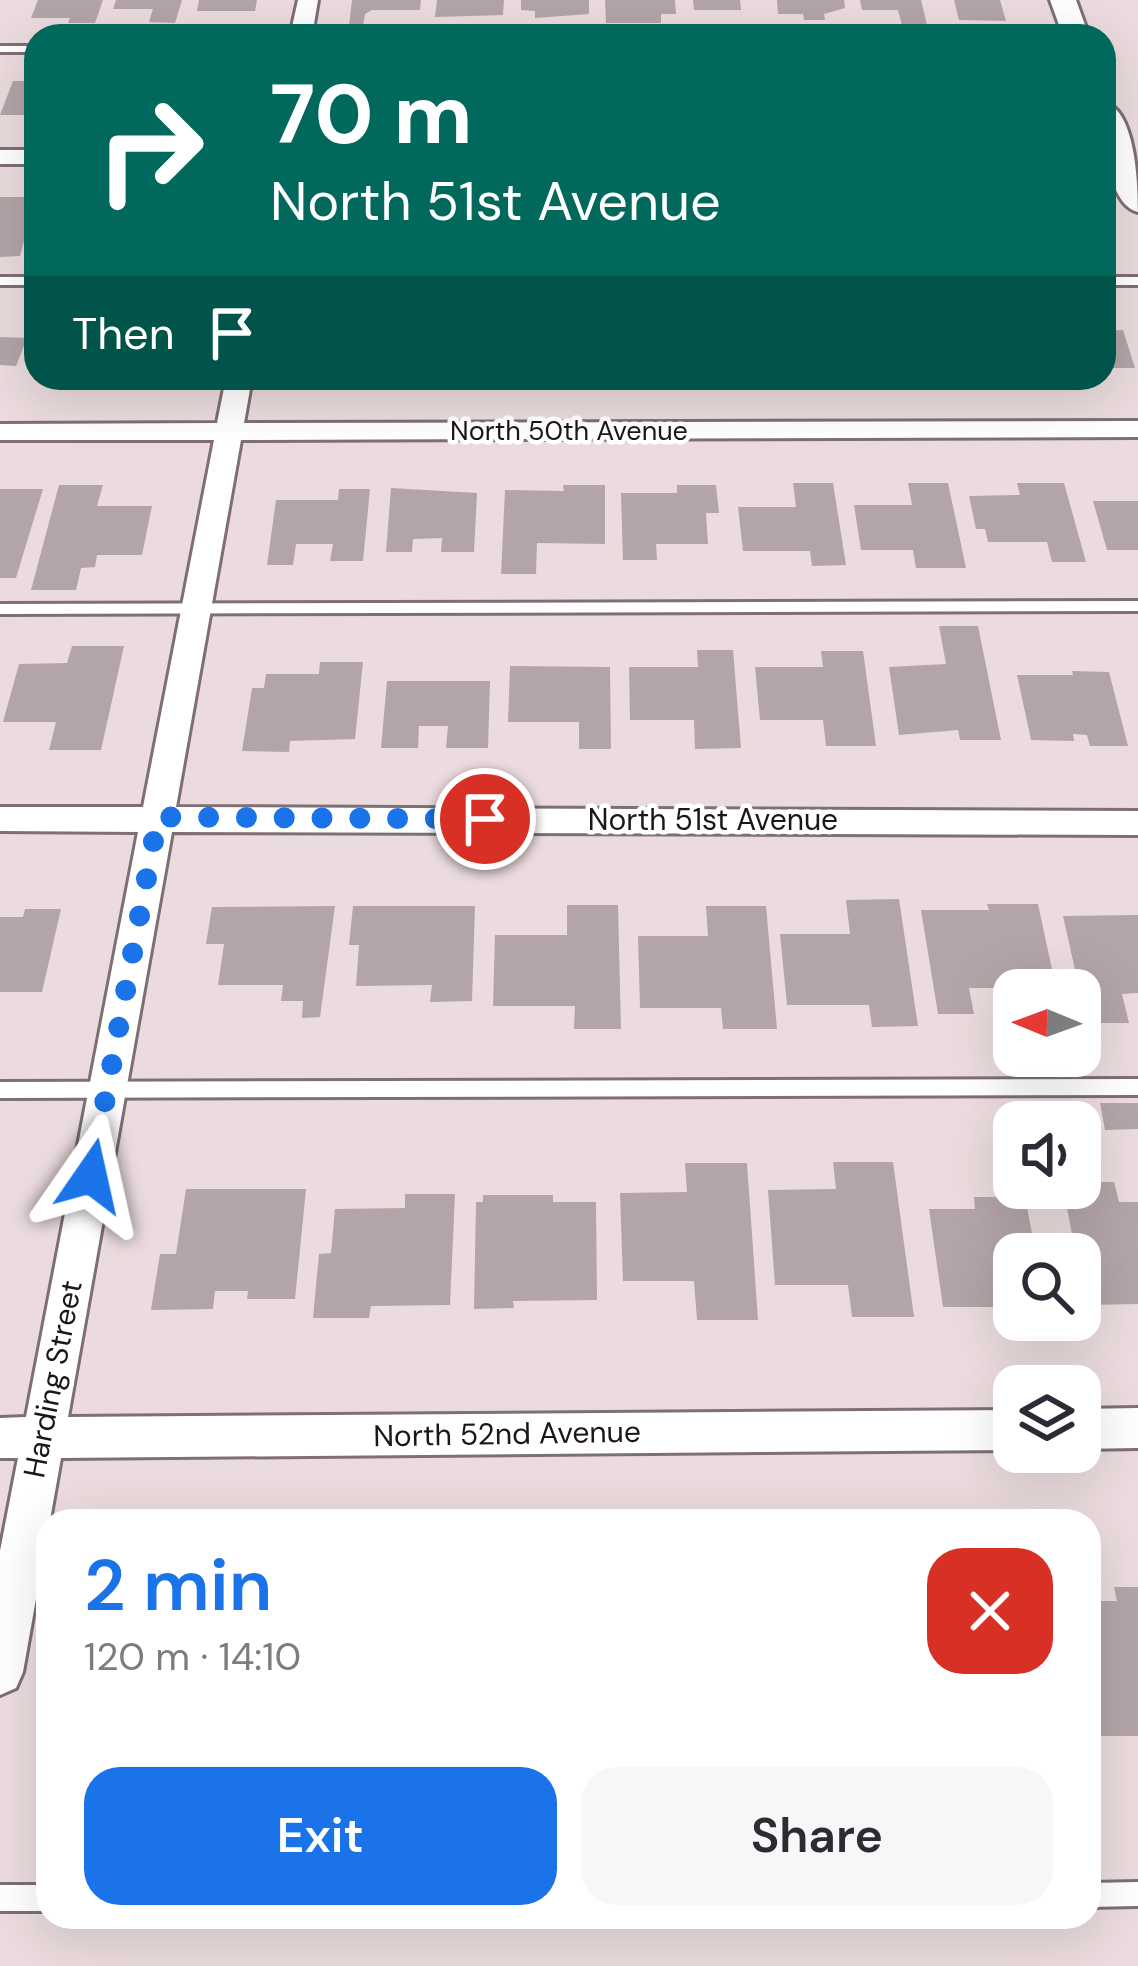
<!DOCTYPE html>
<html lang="en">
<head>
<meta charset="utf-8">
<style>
	body { margin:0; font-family:"DM Sans",sans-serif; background:#f7f7f7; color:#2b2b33; height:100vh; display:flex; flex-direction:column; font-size:45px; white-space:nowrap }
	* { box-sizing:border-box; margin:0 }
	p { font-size:39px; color:#7c7c81 }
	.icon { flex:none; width:66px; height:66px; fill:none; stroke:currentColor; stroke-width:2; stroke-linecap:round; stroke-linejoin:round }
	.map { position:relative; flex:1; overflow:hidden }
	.side { position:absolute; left:36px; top:1509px; width:1065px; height:420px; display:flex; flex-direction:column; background:#fff; border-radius:36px; box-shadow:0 12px 48px #0002 }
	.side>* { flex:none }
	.top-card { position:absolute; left:24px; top:24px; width:1092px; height:366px; border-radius:36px; box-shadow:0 12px 48px #0002; background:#00695c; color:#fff; overflow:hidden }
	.needle { width:78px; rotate:271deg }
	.fabs { position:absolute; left:993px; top:969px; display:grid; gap:24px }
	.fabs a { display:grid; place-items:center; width:108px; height:108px; border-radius:24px; background:#fff; box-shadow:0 12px 48px #0002; font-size:60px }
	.pin { position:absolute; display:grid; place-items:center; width:102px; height:102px; color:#fff; margin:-51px; border:6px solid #fff; border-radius:50%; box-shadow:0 3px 12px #0007 }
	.me { position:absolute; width:132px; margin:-66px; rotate:11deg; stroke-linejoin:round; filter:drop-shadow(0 0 9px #0008) }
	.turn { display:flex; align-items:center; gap:42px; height:252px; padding:0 48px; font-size:54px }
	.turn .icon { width:156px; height:156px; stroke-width:2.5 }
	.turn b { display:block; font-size:84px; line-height:102px }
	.then { display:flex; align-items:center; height:114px; padding:0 48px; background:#0003; gap:24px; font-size:45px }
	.round { display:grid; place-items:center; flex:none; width:126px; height:126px; border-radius:36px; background:#f7f7f7 }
	.overview { display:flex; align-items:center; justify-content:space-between; height:204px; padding:0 48px }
	h1 { font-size:72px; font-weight:600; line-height:90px; color:#1a73e8 }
	.action { display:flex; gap:24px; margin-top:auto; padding:24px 48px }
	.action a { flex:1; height:138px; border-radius:36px; background:#1a73e8; color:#fff; font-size:48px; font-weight:600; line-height:138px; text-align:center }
	.action a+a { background:#f7f7f7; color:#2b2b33 }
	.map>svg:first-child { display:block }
	.building { fill:#b3a4a7 }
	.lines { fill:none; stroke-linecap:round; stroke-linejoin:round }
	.service-casing { stroke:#7d6f72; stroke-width:6 }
	.minor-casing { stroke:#7d6f72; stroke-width:6 }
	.tertiary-casing { stroke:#7d6f72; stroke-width:6 }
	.service { fill:#fff; fill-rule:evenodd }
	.minor { fill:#fff; fill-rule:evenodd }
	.tertiary { fill:#fff; fill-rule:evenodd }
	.route { stroke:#1a73e8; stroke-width:21; stroke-dasharray:0 37.8 }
	.labels { text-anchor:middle; stroke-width:9; stroke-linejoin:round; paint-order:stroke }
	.far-street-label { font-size:27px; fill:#1b1617; stroke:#fff }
	.street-label { font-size:30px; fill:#1b1617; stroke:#fff }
</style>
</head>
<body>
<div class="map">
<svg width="1138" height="1966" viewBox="0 0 1138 1966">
	<rect width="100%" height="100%" fill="#ebdbde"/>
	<path class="building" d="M 38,0 L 103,0 L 95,23 L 68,23 L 70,18 L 31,18 Z
		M 116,0 L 182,0 L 175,23 L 149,22 L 153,9 L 113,9 Z
		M 199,0 L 257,0 L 255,11 L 197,11 Z
		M 352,0 L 421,0 L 420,10 L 372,10 L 365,14 L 363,26 L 349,26 Z
		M 437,0 L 504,0 L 503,15 L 435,17 Z
		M 521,0 L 589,0 L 589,14 L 535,18 L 535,11 L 521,10 Z
		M 605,0 L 675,0 L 676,14 L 661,14 L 661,23 L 606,23 Z
		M 693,0 L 740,0 L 741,10 L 694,10 Z
		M 777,0 L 844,0 L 845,8 L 824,14 L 825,20 L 804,20 L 803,14 L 778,14 Z
		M 860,0 L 921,0 L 929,33 L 904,33 L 898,10 L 862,10 Z
		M 954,0 L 1000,0 L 1006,21 L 959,20 Z
		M 13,81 L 36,81 L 36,115 L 0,115 Z
		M 0,197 L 36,197 L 20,256 L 0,257 Z
		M 1123,330 L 1135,368 L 1104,368 L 1104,331 Z
		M 0,337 L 27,338 L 16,366 L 0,365 Z
		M 793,483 L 833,483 L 846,565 L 812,566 L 810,551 L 743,551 L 738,507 L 796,507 Z
		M 908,483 L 948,483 L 966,568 L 916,568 L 913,550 L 861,550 L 854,505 L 912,505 Z
		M 1017,483 L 1064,483 L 1086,562 L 1052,562 L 1047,542 L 988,542 L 985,529 L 976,529 L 969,496 L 1020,495 Z
		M 59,485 L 103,485 L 97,506 L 152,506 L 142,555 L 97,555 L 95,567 L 81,568 L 76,590 L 31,590 Z
		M 563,485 L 605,485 L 605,544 L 537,543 L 536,574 L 501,574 L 505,490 L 564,491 Z
		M 677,485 L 716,485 L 719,513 L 706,513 L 708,544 L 656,544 L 657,560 L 623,560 L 621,493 L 677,493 Z
		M 391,488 L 477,493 L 474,552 L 441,552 L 442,538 L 413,539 L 412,552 L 386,552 Z
		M 0,489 L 43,489 L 16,578 L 0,578 Z
		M 339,489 L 370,489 L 363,561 L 330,561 L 333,544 L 296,544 L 293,565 L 267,565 L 276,500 L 338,500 Z
		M 1093,501 L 1138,501 L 1138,550 L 1107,550 Z
		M 939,626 L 978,626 L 1001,740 L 960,740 L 958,730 L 899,735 L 889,667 L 946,664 Z
		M 72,646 L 124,646 L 101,750 L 49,750 L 56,722 L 3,722 L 19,664 L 67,663 Z
		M 697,650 L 733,650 L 741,748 L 695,749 L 694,720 L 630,720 L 629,667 L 698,667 Z
		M 821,651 L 863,651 L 876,746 L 826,746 L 823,720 L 760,720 L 755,667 L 823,667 Z
		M 320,662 L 363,662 L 355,739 L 290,741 L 289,752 L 242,751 L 252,688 L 264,688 L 266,674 L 319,674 Z
		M 510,666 L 610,667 L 611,749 L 579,749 L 579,722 L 508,722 Z
		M 1072,671 L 1109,672 L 1128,746 L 1090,746 L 1087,735 L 1073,734 L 1074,741 L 1031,740 L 1017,675 L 1073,675 Z
		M 387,681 L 490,681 L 488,748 L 446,748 L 448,726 L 419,726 L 418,748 L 381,748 Z
		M 899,899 L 918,1026 L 872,1027 L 869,1005 L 787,1005 L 780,934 L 850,934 L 846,900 Z
		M 987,904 L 1038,904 L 1056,988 L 969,988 L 974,1014 L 938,1014 L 921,910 L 989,910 Z
		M 567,905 L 618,905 L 621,1029 L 574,1029 L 575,1006 L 493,1006 L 495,935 L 567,935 Z
		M 335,906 L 320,1017 L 302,1018 L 303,1001 L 281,1001 L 283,985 L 218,985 L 224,944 L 206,944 L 212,907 Z
		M 353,906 L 475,906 L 472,1001 L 430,1002 L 432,985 L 356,986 L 359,945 L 349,945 Z
		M 706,906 L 766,906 L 777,1029 L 723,1029 L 721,1008 L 640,1008 L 638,936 L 708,936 Z
		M 25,909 L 61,909 L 42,992 L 0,992 L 0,917 L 23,917 Z
		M 1138,915 L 1138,993 L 1122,994 L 1129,1023 L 1087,1023 L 1063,916 Z
		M 1100,1103 L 1138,1103 L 1138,1129 L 1105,1130 Z
		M 833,1162 L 893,1162 L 914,1317 L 852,1317 L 848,1285 L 775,1285 L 768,1190 L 836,1189 Z
		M 685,1163 L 747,1163 L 758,1320 L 697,1320 L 694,1281 L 623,1281 L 620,1193 L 687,1192 Z
		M 1080,1182 L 1114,1182 L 1119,1202 L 1138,1202 L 1138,1304 L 1086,1305 L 1080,1254 L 1076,1254 L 1063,1188 L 1080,1188 Z
		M 186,1189 L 306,1189 L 295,1299 L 247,1299 L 248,1291 L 215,1291 L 213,1309 L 151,1310 L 160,1254 L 176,1254 Z
		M 405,1194 L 455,1194 L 450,1305 L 371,1306 L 369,1318 L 313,1318 L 319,1254 L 331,1253 L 335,1209 L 405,1208 Z
		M 483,1195 L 553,1195 L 553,1202 L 596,1202 L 597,1300 L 513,1301 L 514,1308 L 474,1309 L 476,1202 L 483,1202 Z
		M 974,1197 L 1025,1197 L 1036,1254 L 1014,1254 L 1014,1315 L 999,1315 L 997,1307 L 943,1307 L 929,1209 L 975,1209 Z
		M 1114,1587 L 1138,1587 L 1138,1736 L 1089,1736 L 1089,1601 L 1117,1601 Z"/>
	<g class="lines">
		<defs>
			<path id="service" d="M 0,46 L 36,46 L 36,52 L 0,52 Z
				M 0,277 L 36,277 L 36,285 L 0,285 Z
				M 1104,277 L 1138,277 L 1138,285 L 1104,285 Z
				M 1138,601 L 1138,611 L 0,614 L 0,604 Z
				M 1138,1079 L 1138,1095 L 0,1098 L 0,1082 Z
				M 1138,1882 L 1138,1906 L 1089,1907 L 1089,1883 Z
				M 0,1885 L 48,1885 L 48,1911 L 0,1911 Z"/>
			<path id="minor" d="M 298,0 L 318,0 L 312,36 L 290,36 Z
				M 0,150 L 36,150 L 36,164 L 0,164 Z
				M 226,378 L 252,378 L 244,423 L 1138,421 L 1138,437 L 241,440 L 176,807 L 1138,811 L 1138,835 L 172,832 L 68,1417 L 1014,1410 L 1014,1450 L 61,1458 L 23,1672 L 16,1688 L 0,1695 L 0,1551 L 18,1458 L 0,1458 L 0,1418 L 26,1417 L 138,832 L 0,831 L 0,807 L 143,807 L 214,440 L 0,440 L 0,424 L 217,423 Z
				M 1138,1408 L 1138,1448 L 1080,1449 L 1080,1409 Z"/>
			<path id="tertiary" d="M 1050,0 L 1076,0 L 1089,36 L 1063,36 Z
				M 1104,102 C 1136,110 1138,185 1138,212 C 1105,204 1104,129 1104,102 Z"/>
		</defs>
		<use href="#service" class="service-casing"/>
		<use href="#minor" class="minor-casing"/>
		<use href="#tertiary" class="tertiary-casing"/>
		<use href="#service" class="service"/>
		<use href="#minor" class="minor"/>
		<use href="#tertiary" class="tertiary"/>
	</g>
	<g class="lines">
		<path class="route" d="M 91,1176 L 158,817 L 485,819"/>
	</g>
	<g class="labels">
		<g class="far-street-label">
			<text x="569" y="440">North 50th Avenue</text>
		</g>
		<g class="street-label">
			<text x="713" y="830">North 51st Avenue</text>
			<text transform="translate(53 1379) rotate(-79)" y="10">Harding Street</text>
			<text transform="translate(507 1434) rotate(-1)" y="10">North 52nd Avenue</text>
		</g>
	</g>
</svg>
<div class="fabs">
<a><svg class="needle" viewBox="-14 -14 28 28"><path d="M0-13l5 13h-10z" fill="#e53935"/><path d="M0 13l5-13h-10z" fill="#7c7c81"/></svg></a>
<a><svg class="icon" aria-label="sound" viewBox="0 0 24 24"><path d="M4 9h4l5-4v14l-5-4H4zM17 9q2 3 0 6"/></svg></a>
<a><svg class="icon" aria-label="search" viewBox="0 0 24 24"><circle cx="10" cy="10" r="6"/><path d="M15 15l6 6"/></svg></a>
<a><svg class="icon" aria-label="layers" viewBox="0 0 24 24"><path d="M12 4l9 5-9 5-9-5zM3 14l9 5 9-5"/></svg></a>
</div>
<div class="pin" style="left:485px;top:819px;background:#d93025"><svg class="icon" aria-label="arrive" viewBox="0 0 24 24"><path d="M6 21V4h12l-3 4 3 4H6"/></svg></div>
<svg class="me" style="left:91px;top:1176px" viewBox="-20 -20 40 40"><path d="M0-17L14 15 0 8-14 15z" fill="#1a73e8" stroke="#fff" stroke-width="4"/></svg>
<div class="top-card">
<div class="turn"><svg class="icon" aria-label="right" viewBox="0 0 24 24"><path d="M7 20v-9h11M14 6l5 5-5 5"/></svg><div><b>70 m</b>North 51st Avenue</div></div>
<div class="then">Then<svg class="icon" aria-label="arrive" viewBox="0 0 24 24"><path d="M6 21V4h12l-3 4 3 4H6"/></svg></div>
</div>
<section class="side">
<div class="overview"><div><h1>2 min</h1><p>120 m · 14:10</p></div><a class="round" style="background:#d93025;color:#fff"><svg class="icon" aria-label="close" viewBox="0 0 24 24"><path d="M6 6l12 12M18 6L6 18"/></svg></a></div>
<div class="action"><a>Exit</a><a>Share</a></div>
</section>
</div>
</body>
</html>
